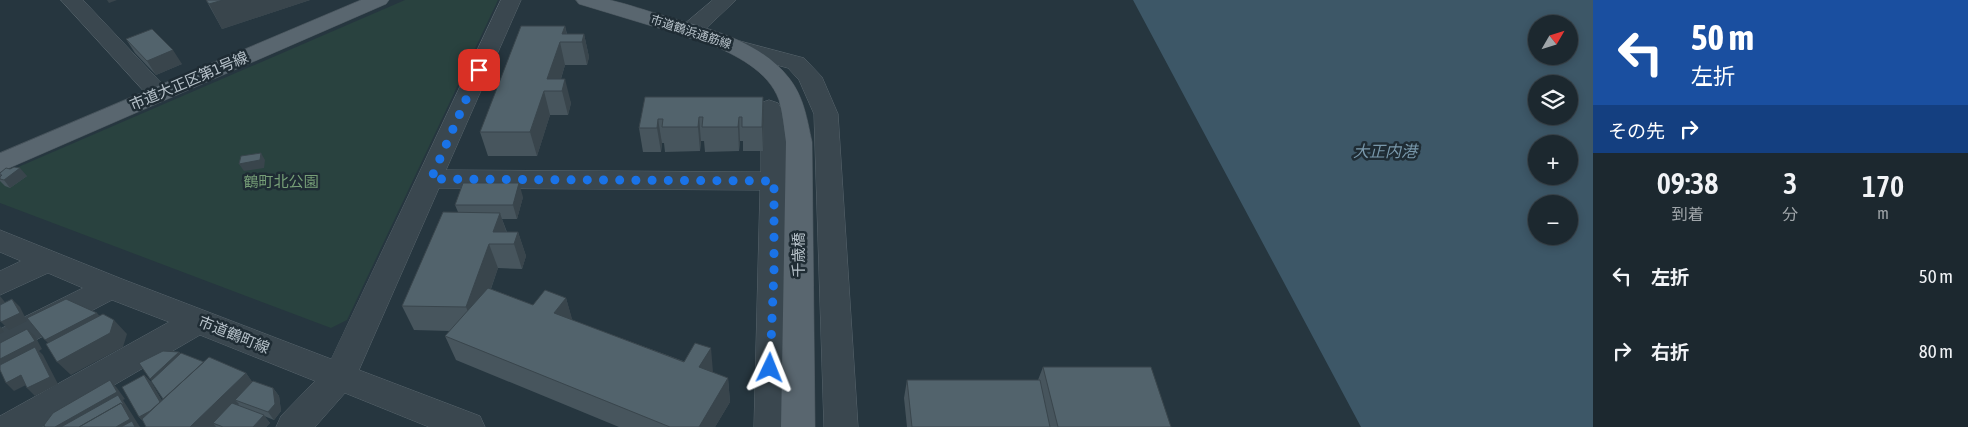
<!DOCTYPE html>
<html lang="ja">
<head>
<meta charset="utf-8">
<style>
	body { margin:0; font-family:"Asap Condensed","Noto Sans JP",sans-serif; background:#29343b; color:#f1f3f6; height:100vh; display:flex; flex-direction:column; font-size:19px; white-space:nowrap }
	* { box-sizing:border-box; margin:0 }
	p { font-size:16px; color:#a0a6aa }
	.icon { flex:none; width:28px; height:28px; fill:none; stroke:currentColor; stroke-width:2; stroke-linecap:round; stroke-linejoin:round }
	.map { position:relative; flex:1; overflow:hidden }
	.sheet { display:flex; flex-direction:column; background:#1c282f; width:375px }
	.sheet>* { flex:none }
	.hud { background:#1a4fa0; color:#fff; overflow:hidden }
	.needle { width:32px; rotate:51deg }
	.fabs { position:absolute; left:1528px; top:15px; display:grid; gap:10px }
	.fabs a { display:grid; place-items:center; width:50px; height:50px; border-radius:50%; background:#1c282f; box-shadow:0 2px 8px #0003,0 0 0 1px #3a444b; font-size:25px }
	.pin { position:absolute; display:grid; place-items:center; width:42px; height:42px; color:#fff; margin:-21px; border-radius:10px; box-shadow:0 2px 8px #0006 }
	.me { position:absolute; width:55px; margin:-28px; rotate:2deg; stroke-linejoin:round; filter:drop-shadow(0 0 4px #0008) }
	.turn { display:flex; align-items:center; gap:18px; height:105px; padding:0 15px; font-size:22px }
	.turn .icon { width:65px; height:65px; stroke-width:2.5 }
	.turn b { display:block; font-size:35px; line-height:42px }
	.then { display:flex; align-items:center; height:48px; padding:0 15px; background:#0003; gap:10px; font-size:19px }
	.eta { display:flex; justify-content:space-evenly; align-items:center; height:85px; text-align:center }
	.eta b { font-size:30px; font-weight:600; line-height:35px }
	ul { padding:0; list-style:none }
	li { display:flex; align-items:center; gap:15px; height:75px; padding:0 15px }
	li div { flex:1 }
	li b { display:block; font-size:19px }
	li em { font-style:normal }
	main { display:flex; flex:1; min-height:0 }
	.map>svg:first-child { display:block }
	.green { fill:#29423f }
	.water { fill:#3d5767; fill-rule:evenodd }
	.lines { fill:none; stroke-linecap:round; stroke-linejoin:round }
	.minor-casing { stroke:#58656d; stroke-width:1 }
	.major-casing { stroke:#47535b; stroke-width:1 }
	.minor { fill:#3a474f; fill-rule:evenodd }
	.major { fill:#59666f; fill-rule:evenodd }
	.wall { fill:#47555d }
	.shaded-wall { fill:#39454c }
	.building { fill:#52636c; stroke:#39454c }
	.route { stroke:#1a73e8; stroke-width:9; stroke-dasharray:0 16.2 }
	.labels { text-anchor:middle; stroke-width:5; stroke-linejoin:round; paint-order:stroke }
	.far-street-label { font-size:12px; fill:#b7c2ca; stroke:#1f2c34 }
	.street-label { font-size:15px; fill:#b7c2ca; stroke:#1f2c34 }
	.park-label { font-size:15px; fill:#769e77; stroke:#1f2c34 }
	.water-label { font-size:16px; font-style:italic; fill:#7998ab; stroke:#1f2c34 }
</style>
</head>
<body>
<main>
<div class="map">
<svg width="1593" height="427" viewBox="0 0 1593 427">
	<rect width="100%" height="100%" fill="#26363f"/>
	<path class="green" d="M 405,0 L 498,0 L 347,320 L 331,328 L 0,203 L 0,176 L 9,171 Z"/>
	<path class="water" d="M 1133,0 L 1593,0 L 1593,427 L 1361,427 ZM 1536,24 L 1569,24 L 1569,56 L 1536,56 ZM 1536,84 L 1569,84 L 1569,116 L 1536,116 ZM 1536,144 L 1569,144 L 1569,176 L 1536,176 ZM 1536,204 L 1569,204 L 1569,236 L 1536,236 Z"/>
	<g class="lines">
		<defs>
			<path id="minor" d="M 61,0 L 83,0 L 167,89 L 171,94 L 167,99 L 159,101 L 151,99 Z
				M 501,0 L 521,0 L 446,170 L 761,172 L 761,145 L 757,108 L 760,103 L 769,100 L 778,103 L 781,108 L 787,145 L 788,427 L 754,427 L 760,190 L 439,188 L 359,370 L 480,416 L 485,427 L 429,427 L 345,393 L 315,427 L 276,427 L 281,416 L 315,381 L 200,335 L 42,427 L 0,427 L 0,416 L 169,322 L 112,300 L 11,353 L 0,357 L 0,329 L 83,288 L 48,273 L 0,295 L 0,271 L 21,261 L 0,252 L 0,230 L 122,279 L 331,359 Z
				M 713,0 L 736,0 L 698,36 L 690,38 L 682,36 L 679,31 L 682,26 Z
				M 736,40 L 804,58 L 822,77 L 838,114 L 858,427 L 824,427 L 814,114 L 799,80 L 788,68 L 728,52 L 725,47 L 728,42 Z"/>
			<path id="major" d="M 361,0 L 389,0 L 386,4 L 0,172 L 0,153 Z
				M 576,0 C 587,0 599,0 610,0 C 628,4 647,11 665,16 C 709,29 759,40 789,78 C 804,97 807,119 812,142 L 815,427 L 781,427 L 786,142 C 784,128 783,114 779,100 C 768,70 735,55 708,43 L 579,4 Z"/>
		</defs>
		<use href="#minor" class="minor-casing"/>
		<use href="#major" class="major-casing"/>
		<use href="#minor" class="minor"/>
		<use href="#major" class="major"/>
	</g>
	<path class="wall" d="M 206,0 L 310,0 L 222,29 Z
		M 565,26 L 567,34 L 584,34 L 589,57 L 587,65 L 565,65 L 561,79 L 571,103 L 568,115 L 550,115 L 537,156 L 488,156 L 480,132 Z
		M 126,39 L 182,64 L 156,75 L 135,53 Z
		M 645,97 L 764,121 L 763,151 L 743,151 L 743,141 L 740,141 L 739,151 L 705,152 L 704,141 L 701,141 L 700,151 L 665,152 L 664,143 L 662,143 L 661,152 L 643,152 L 639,128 Z
		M 0,173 L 27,176 L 10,188 L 5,186 L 0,181 Z
		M 523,197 L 517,219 L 502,219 L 507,232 L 518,232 L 526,256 L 522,269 L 498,268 L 491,289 L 533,305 L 566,298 L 572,320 L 713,372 L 713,373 L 728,378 L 730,402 L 715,427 L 619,427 L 456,360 L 445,336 L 450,331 L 414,330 L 402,306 L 458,212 L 455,205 Z
		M 179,352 L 180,353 L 204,362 L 246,373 L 252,382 L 273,388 L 279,396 L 281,411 L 274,420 L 264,416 L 270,423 L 266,427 L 146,427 L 143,421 L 139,417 L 144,375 L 151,382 L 162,401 L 163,399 Z
		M 1043,367 L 1171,427 L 907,427 L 904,398 L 907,380 L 1038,380 Z"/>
	<path class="shaded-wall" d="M 107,0 L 117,0 L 109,3 Z
		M 223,0 L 310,0 L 222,29 L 209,4 Z
		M 565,26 L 568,42 L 562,34 Z
		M 584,34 L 589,57 L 587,65 L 582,42 Z
		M 560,42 L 565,65 L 557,91 L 547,79 Z
		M 173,50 L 182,64 L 156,75 L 147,61 Z
		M 565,79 L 571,103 L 568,115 L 562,91 Z
		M 544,91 L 550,115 L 537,156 L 530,132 Z
		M 763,97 L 764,121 L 763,151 L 762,127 Z
		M 699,117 L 701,141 L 700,151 L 698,127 Z
		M 739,117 L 740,141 L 739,151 L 738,127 Z
		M 658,119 L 662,143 L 661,152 L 657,128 Z
		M 261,153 L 265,160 L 264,168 L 244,171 L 239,164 Z
		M 20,168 L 27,176 L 10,188 L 4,180 Z
		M 519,183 L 523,197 L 517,219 L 513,205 Z
		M 500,213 L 508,237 L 493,232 Z
		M 518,232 L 526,256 L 522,269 L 514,244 Z
		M 489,244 L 498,268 L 476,331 L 466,307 Z
		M 0,296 L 8,306 L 0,310 Z
		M 566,298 L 573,322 L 554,313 Z
		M 12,299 L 20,307 L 27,321 L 9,330 L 1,322 Z
		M 97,313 L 110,327 L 59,354 L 45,340 Z
		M 114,320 L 127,334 L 123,347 L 71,375 L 57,362 Z
		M 0,326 L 4,332 L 0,334 Z
		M 27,329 L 35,336 L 42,349 L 39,351 L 43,355 L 58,384 L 35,396 L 27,388 L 50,377 L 0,369 L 0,359 Z
		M 711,348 L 713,372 L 702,391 L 699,367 Z
		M 179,352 L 185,360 L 157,386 L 150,379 Z
		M 246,373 L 256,387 L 235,400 L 239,404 L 217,425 L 213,423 L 216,427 L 190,427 Z
		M 21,375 L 30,383 L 14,391 L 6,383 Z
		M 144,375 L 151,382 L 169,412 L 146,425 L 139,417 Z
		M 728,378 L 730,402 L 715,427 L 699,427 Z
		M 110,380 L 117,388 L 125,399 L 123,400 L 140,427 L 116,427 L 121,403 L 76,427 L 55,427 Z
		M 273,388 L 279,396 L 281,411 L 274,420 L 268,412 Z
		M 264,415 L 270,423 L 266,427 L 253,427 Z"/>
	<path class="building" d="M 206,0 L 223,0 L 209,4 Z
		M 521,26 L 565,26 L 562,34 L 584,34 L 582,42 L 560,42 L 547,79 L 565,79 L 562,91 L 544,91 L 530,132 L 480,132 Z
		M 152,29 L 173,50 L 147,61 L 126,39 Z
		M 645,97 L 763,97 L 762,127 L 742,127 L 742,117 L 739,117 L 738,127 L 702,127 L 703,117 L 699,117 L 698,127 L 662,127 L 663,119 L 658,119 L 657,128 L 639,128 Z
		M 261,153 L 260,160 L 239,164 L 241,156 Z
		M 14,167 L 20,168 L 4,180 L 0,179 L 0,177 L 2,175 L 0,175 L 0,173 L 6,168 L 10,169 Z
		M 463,183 L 519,183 L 513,205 L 455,205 Z
		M 443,212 L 500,213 L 493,232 L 518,232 L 514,244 L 489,244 L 466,307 L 402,306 Z
		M 488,288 L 533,305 L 545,290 L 566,298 L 554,313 L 684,362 L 695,343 L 711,348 L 699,367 L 728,378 L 699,427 L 670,427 L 445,336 Z
		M 12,299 L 20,313 L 1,322 L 0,320 L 0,305 Z
		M 66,299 L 97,313 L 45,340 L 27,318 Z
		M 103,314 L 114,320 L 110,333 L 57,362 L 46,344 Z
		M 27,329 L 35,341 L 0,359 L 0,343 Z
		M 35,347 L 50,377 L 27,388 L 21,375 L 6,383 L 0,370 L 0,365 Z
		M 163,351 L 179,352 L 150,379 L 139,363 Z
		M 181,353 L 204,362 L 163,399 L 151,381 Z
		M 209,357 L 246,373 L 190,427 L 146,427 L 142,419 Z
		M 1043,367 L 1151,367 L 1171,427 L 1058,427 Z
		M 144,375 L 160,402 L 150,411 L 139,417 L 122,387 Z
		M 110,380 L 117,392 L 55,427 L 45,427 L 44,425 L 53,413 Z
		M 907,380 L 1040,380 L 1050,427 L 912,427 Z
		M 253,381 L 273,388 L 275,404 L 268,412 L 235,400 Z
		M 118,395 L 125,407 L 121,403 L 79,427 L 61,427 Z
		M 121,403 L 130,419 L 116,427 L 79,427 Z
		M 232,403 L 264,415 L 253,427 L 223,427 L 213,423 Z
		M 132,421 L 135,427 L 121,427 Z"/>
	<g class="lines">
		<path class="route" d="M 479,70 L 431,179 L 774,181 L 774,270 L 770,368"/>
	</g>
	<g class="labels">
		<g class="far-street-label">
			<text transform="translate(691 32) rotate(18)" y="4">市道鶴浜通筋線</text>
		</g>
		<g class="street-label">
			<text transform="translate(189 81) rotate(-23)" y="5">市道大正区第1号線</text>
			<text transform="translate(799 255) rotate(-90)" y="5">千歳橋</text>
			<text transform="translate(234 335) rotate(22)" y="5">市道鶴町線</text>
		</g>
		<g class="park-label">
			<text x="281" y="187">鶴町北公園</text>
		</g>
		<g class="water-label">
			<text x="1385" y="157">大正内港</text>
		</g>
	</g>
</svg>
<div class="fabs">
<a><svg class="needle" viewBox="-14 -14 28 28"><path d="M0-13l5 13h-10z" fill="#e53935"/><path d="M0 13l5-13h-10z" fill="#a0a6aa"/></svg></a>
<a><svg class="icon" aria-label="layers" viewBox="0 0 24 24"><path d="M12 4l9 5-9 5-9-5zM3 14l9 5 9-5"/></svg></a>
<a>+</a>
<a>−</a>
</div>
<div class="pin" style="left:479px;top:70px;background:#d93025"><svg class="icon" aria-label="arrive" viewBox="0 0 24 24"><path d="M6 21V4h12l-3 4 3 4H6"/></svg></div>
<svg class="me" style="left:770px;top:368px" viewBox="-20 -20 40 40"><path d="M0-17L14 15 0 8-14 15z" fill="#1a73e8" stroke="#fff" stroke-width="4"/></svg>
</div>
<section class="sheet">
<div class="hud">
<div class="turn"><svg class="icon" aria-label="left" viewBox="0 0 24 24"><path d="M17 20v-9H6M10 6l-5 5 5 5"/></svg><div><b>50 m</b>左折</div></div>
<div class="then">その先<svg class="icon" aria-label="right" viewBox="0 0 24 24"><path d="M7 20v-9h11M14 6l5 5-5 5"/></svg></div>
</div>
<div class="eta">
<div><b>09:38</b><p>到着</p></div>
<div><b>3</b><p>分</p></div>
<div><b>170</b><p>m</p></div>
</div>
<ul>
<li><svg class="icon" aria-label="left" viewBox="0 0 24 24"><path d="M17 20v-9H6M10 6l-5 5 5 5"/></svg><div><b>左折</b></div><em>50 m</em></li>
<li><svg class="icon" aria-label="right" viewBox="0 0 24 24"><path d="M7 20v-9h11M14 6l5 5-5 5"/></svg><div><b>右折</b></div><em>80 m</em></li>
</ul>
</section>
</main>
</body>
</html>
